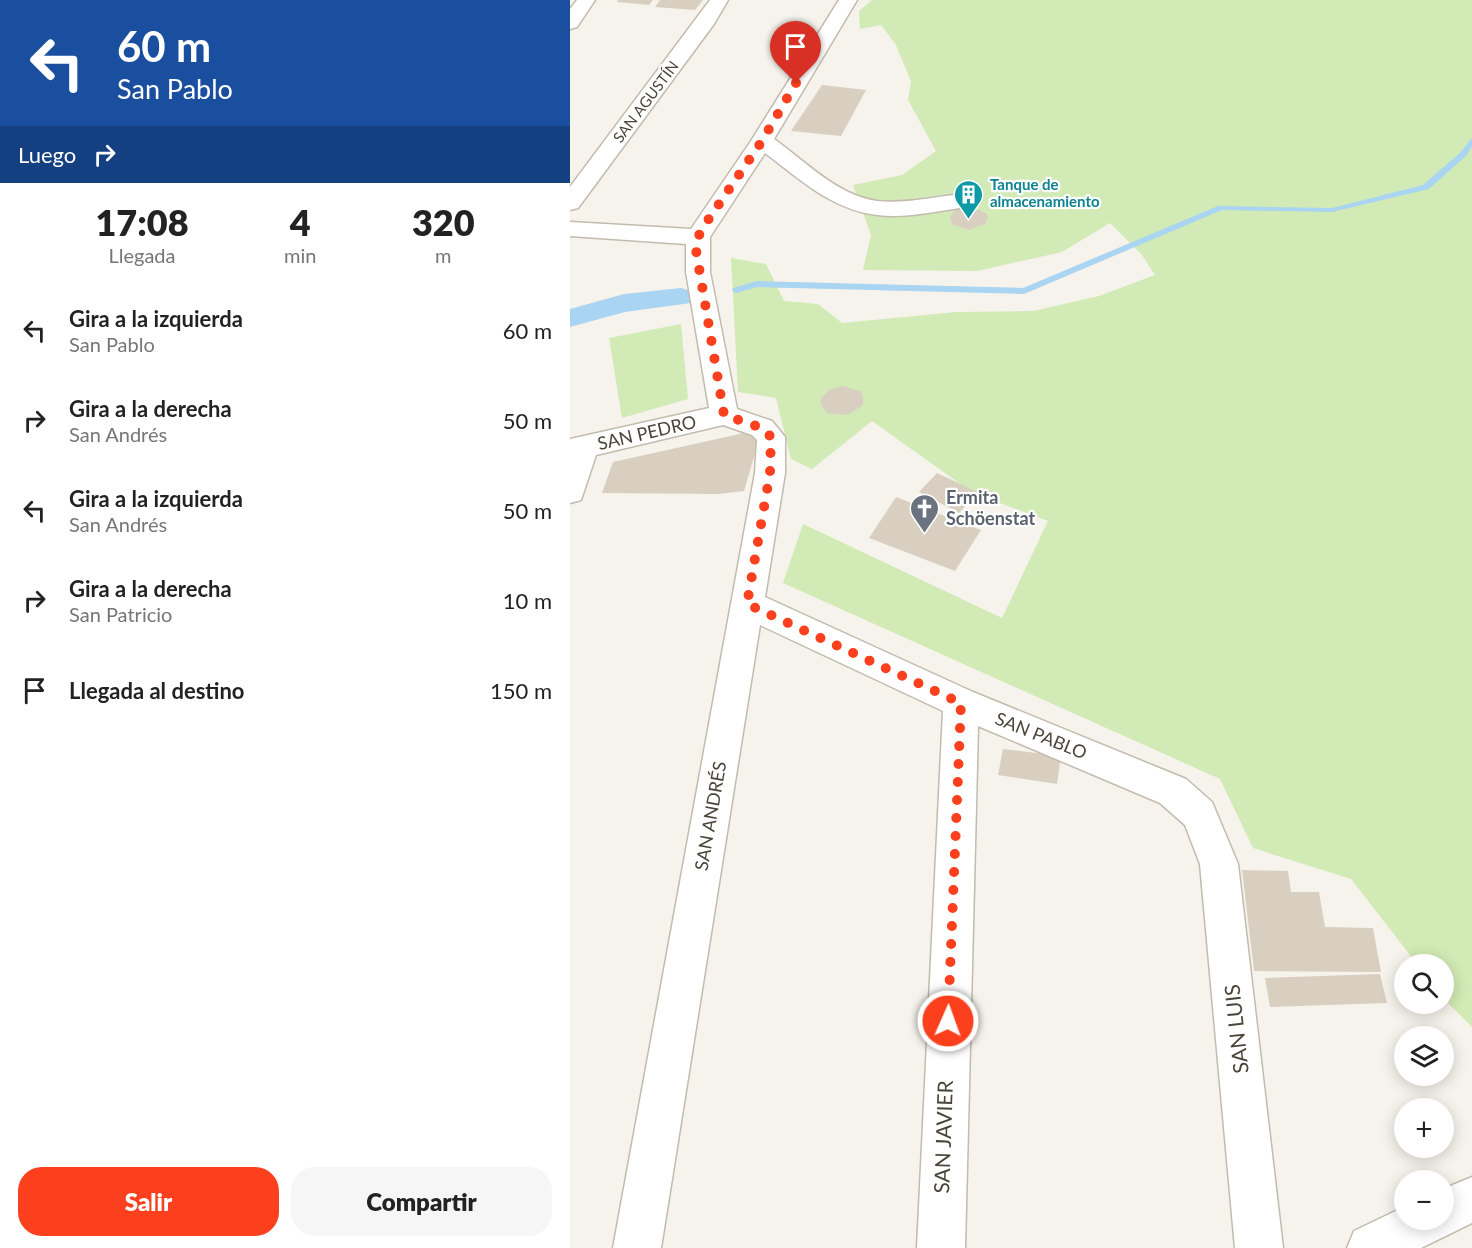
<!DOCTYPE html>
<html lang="es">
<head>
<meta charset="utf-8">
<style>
	body { margin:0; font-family:Lato,sans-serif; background:#f6f6f6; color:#222; height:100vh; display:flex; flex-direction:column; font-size:22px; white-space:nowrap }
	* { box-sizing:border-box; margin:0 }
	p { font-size:20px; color:#767676 }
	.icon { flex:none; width:33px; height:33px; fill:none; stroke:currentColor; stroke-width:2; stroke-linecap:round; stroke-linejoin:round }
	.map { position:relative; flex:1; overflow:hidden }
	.side { display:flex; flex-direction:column; background:#fff; width:570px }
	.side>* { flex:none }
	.guide { background:#1a4fa0; color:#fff; overflow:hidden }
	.controls { position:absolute; left:824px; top:954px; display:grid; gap:12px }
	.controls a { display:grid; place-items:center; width:60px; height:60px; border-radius:50%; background:#fff; box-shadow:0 3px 15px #0003; font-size:30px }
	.pin { position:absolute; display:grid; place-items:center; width:51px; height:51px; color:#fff; margin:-62px -26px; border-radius:50% 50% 50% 0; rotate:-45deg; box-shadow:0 0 6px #0007 }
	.pin .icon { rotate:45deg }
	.me { position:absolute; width:66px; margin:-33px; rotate:2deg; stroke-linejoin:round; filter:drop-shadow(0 0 4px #0008) }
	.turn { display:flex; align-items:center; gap:21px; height:126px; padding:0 18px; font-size:27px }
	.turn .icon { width:78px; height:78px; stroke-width:2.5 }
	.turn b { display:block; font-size:42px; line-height:51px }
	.then { display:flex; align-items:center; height:57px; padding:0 18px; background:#0003; gap:12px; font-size:22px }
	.eta { display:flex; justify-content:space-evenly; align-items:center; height:102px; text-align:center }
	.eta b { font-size:36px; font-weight:800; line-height:42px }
	.action { display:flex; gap:12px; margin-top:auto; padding:12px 18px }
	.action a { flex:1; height:69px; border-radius:24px; background:#fc3f1d; color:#fff; font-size:24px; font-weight:800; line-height:69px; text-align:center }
	.action a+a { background:#f6f6f6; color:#222 }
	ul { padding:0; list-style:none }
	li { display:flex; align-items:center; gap:18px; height:90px; padding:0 18px }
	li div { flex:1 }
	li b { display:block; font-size:22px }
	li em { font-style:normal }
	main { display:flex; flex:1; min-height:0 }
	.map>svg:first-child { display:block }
	.green { fill:#d2eab5 }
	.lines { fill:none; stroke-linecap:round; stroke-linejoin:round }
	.stream { fill:#a9d4f2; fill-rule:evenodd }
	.canal { fill:#a9d4f2; fill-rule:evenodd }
	.building { fill:#d8cfc1 }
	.minor-casing { stroke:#c2bbae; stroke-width:3 }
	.minor { fill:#fff; fill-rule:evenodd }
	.route { stroke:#fc3f1d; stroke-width:10; stroke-dasharray:0 18 }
	.labels { text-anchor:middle; stroke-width:4.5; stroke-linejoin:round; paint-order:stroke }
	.far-street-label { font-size:15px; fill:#4b4439; stroke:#fff }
	.far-culture-label { font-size:15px; font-weight:bold; fill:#0d838f; stroke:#fff; text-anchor:start }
	.street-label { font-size:18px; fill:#4b4439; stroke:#fff }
	.worship-label { font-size:18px; font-weight:bold; fill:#5b616d; stroke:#fff; text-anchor:start }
	.near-street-label { font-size:21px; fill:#4b4439; stroke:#fff }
</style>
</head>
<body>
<main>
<section class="side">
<div class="guide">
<div class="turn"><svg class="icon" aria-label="left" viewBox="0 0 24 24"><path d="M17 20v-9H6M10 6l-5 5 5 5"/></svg><div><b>60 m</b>San Pablo</div></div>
<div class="then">Luego<svg class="icon" aria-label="right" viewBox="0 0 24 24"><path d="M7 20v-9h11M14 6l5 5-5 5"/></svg></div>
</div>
<div class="eta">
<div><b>17:08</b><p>Llegada</p></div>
<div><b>4</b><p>min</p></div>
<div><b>320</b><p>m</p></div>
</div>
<ul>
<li><svg class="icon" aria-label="left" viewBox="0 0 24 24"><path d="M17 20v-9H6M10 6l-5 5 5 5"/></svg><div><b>Gira a la izquierda</b><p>San Pablo</p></div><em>60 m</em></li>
<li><svg class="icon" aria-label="right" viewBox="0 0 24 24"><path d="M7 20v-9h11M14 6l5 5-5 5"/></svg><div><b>Gira a la derecha</b><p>San Andrés</p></div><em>50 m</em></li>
<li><svg class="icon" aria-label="left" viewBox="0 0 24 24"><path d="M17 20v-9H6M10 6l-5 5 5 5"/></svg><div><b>Gira a la izquierda</b><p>San Andrés</p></div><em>50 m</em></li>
<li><svg class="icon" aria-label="right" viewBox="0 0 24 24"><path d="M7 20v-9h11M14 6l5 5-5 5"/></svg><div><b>Gira a la derecha</b><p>San Patricio</p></div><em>10 m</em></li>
<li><svg class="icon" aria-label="arrive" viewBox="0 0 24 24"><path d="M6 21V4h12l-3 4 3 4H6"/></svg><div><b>Llegada al destino</b></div><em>150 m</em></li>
</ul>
<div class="action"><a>Salir</a><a>Compartir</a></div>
</section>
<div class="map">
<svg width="902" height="1248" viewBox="0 0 902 1248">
	<rect width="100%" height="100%" fill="#f6f3ec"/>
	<path class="green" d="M 302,0 L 902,0 L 902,1027 L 873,998 L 873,964 L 847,964 L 781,879 L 683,848 L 650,779 L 213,583 L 233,524 L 432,618 L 478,521 L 403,493 L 302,421 L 242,469 L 221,459 L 206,398 L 168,392 L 161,258 L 196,264 L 214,301 L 248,304 L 272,323 L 386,312 L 463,311 L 529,296 L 585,275 L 572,255 L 540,223 L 492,252 L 407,271 L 293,270 L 301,235 L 283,185 L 332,175 L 366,151 L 338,100 L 341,81 L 326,45 L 311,25 L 290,29 L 289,11 Z
		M 111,324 L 118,399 L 52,418 L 39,338 Z"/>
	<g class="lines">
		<path class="stream" d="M 902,139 L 902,146 L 897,155 L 859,189 L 762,212 L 652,210 L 454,294 L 187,287 L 166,293 L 162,290 L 163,288 L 187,281 L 453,288 L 648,206 L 762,208 L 853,185 L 891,152 L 900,140 Z"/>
		<path class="canal" d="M 111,288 L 121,291 L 125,297 L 121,303 L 55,312 L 0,327 L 0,309 L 54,294 Z"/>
	</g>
	<path class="building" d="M 48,0 L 83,0 L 79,5 L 47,2 Z
		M 90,0 L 133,0 L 125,10 L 85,7 Z
		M 252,85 L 296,90 L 271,136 L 221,131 Z
		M 402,207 L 416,213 L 418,217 L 415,224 L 399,230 L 382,224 L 380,217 L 385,210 Z
		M 272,386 L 290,391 L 293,395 L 293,405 L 278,415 L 257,413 L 251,404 L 251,399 L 259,390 Z
		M 174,433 L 189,440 L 174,491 L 148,494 L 32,493 L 43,462 Z
		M 367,473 L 408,492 L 389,513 L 349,492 Z
		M 326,497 L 411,530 L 385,571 L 299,538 Z
		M 433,749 L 491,756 L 487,784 L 428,775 Z
		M 672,870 L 718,871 L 721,892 L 749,892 L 755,927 L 803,928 L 811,972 L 684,971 Z
		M 810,974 L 817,1003 L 700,1007 L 695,978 Z"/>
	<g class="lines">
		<defs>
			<path id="minor" d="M 7,0 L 25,0 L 7,27 L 0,29 L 0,9 Z
				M 140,0 L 158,0 L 144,24 L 8,208 L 0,210 L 0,187 Z
				M 269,0 L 287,0 L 204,139 C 235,161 268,196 307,201 C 337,204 369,196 399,193 L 407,195 L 411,200 L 407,205 L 399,207 C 369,210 337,219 307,215 C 262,210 230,179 195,153 L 140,237 L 140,272 L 167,409 L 202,421 L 215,437 L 215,473 L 195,597 L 403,692 L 616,779 L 642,802 L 668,864 L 713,1248 L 665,1248 L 630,864 L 615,825 L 590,803 L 408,726 L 395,1248 L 347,1248 L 373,711 L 190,625 L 91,1248 L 43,1248 L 185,473 L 187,440 L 182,435 L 153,425 L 26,455 L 11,500 L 0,503 L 0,439 L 139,408 L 116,272 L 116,244 L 0,236 L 0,222 L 121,229 L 181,141 Z
				M 902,1177 L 902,1223 L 851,1248 L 777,1248 L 784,1231 L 834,1207 L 834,1220 L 873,1220 L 873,1189 Z"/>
		</defs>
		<use href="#minor" class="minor-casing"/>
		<use href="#minor" class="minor"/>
	</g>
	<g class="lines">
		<path class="route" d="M 226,83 L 192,141 L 134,226 L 128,237 L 126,250 L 154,415 L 192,428 L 201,437 L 200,473 L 177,604 L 391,703 L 378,1021"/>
	</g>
	<defs>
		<symbol id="building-pin" viewBox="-11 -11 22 30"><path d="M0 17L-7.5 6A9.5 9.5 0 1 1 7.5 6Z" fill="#0f9aa8" stroke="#fff"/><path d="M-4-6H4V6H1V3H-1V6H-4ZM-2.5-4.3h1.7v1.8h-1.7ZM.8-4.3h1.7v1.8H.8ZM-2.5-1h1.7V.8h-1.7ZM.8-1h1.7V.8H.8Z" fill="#fff"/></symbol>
		<symbol id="church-pin" viewBox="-11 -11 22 30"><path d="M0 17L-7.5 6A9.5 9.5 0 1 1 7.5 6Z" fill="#6b7280" stroke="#fff"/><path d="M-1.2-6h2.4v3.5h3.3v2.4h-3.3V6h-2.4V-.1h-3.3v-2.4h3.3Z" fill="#fff"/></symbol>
	</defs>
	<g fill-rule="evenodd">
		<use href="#building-pin" x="382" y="178" width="33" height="45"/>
		<use href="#church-pin" x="338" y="492" width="33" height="45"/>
	</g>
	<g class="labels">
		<g class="far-street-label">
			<text transform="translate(76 102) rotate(-53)" y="5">SAN AGUSTÍN</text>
		</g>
		<g class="far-culture-label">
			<text x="420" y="190">Tanque de<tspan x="420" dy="17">almacenamiento</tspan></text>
		</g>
		<g class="street-label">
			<text transform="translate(77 433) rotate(-13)" y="6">SAN PEDRO</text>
			<text transform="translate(471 736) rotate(22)" y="6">SAN PABLO</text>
			<text transform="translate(141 816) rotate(-80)" y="6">SAN ANDRÉS</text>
		</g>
		<g class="worship-label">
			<text x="376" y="504">Ermita<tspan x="376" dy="21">Schöenstat</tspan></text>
		</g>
		<g class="near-street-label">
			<text transform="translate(667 1029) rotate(-96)" y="7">SAN LUIS</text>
			<text transform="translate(374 1137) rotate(-88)" y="7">SAN JAVIER</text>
		</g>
	</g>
</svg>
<div class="controls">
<a><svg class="icon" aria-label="search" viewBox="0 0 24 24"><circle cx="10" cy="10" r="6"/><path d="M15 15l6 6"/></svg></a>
<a><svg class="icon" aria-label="layers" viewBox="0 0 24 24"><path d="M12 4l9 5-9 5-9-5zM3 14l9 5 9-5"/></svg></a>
<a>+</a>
<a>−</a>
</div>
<div class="pin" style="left:226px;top:83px;background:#d93025"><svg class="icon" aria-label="arrive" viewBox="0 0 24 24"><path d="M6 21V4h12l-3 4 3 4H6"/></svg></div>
<svg class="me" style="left:378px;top:1021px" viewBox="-20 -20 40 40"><circle r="17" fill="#fc3f1d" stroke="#fff" stroke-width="3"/><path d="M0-11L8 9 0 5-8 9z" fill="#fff"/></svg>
</div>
</main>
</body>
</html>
